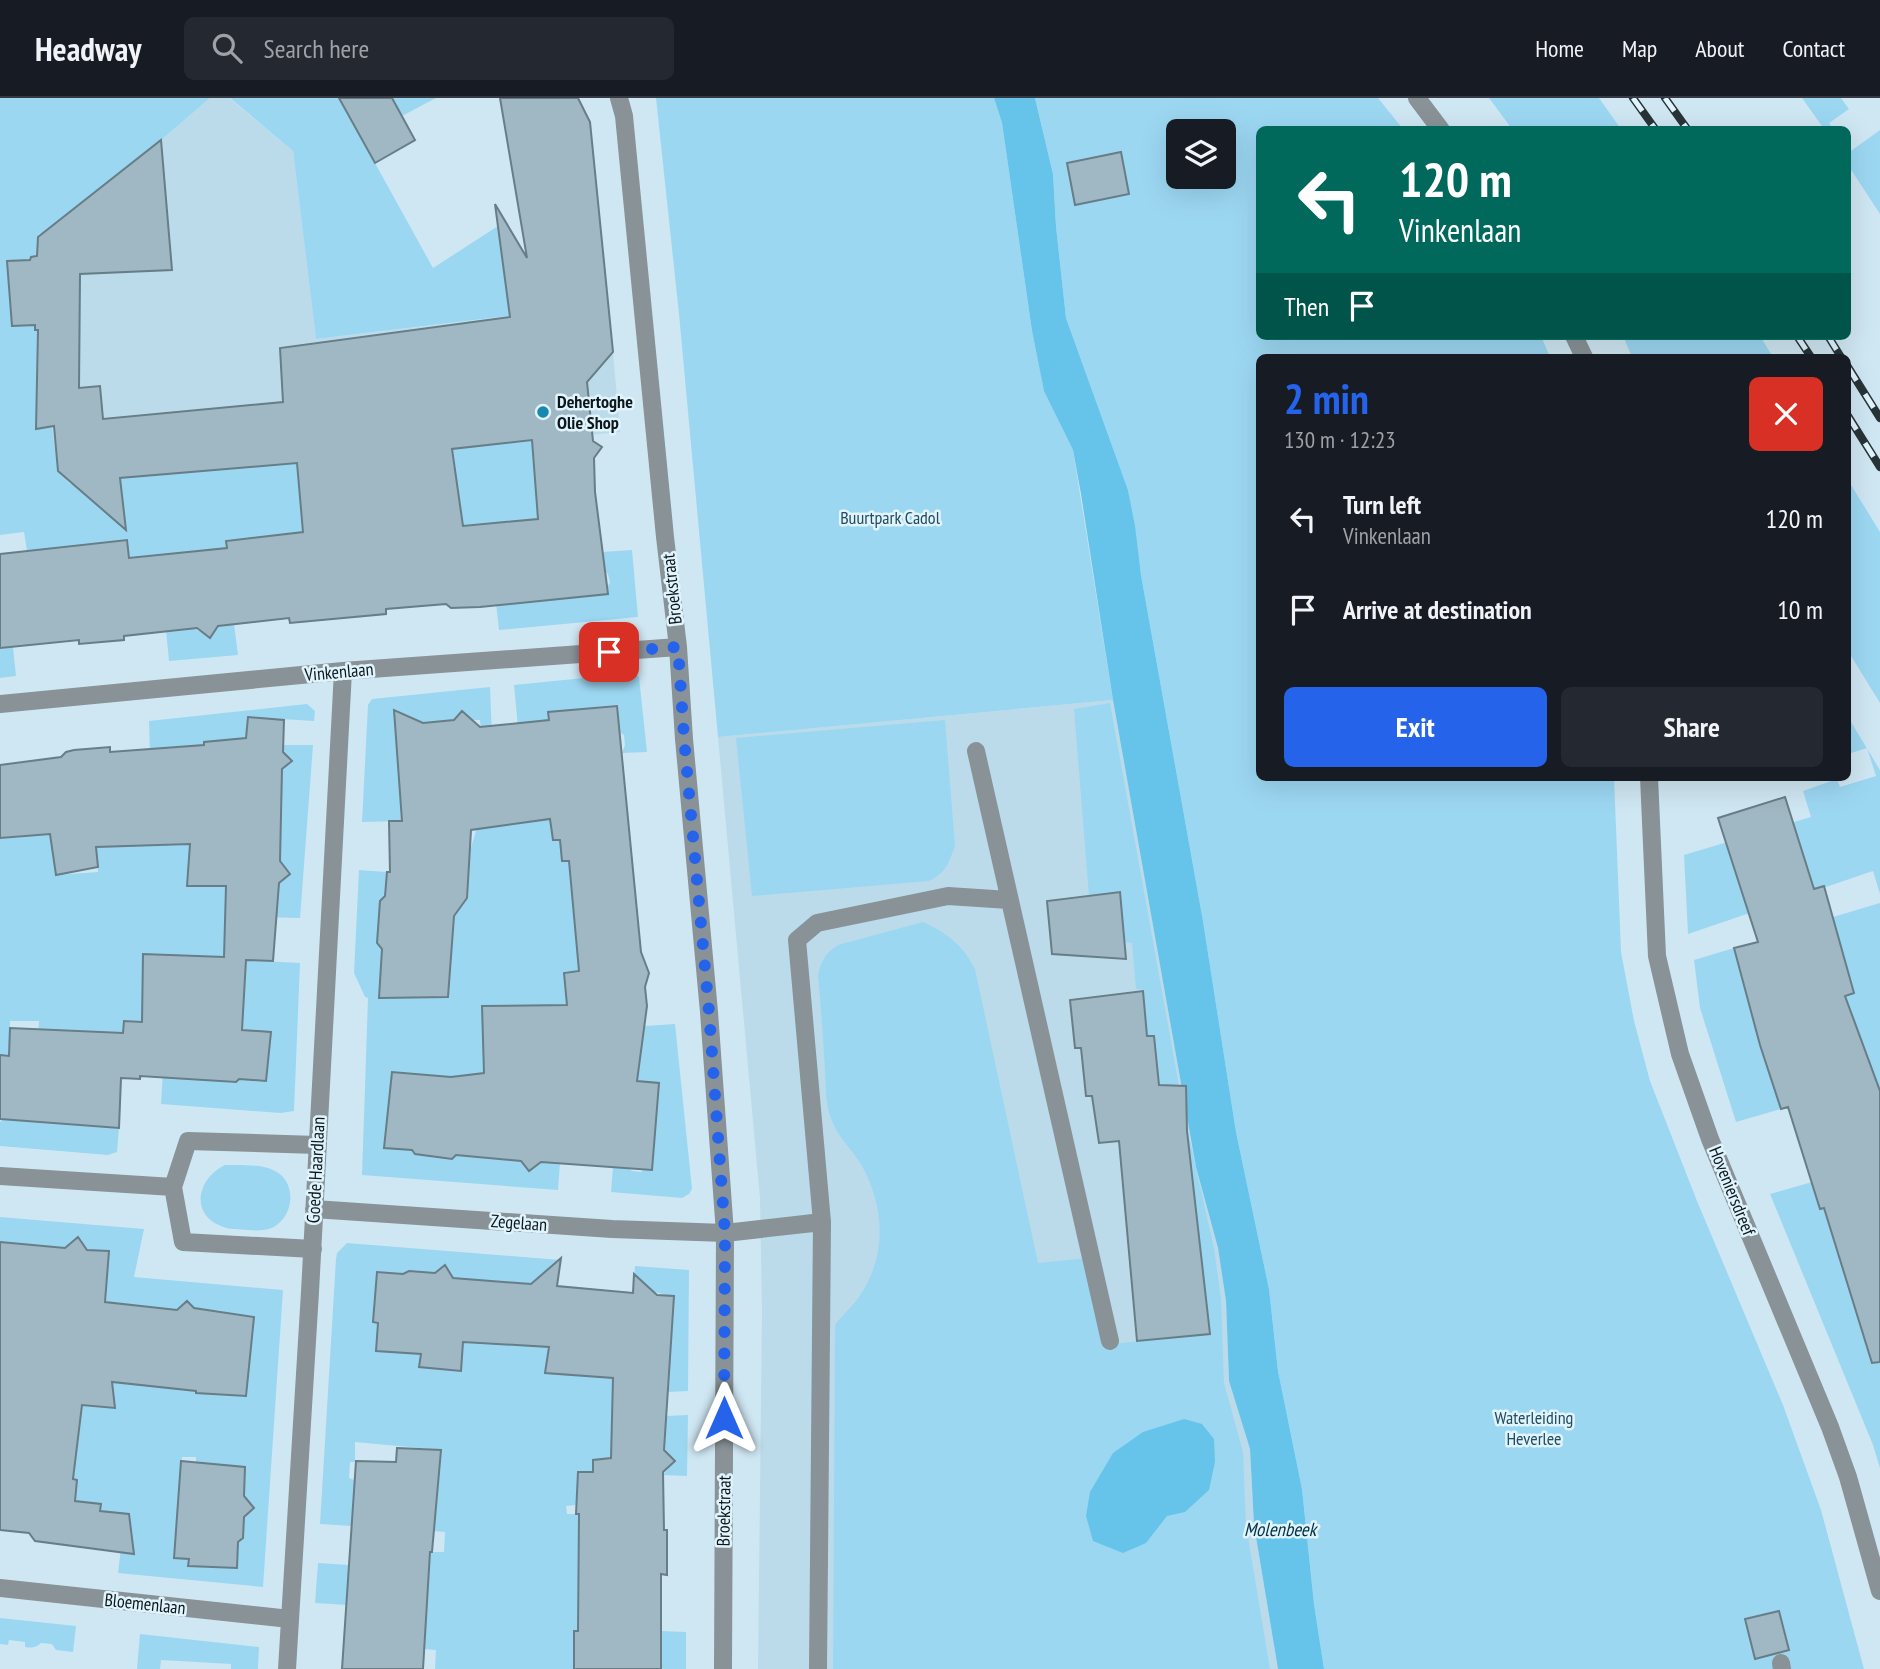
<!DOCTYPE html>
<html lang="en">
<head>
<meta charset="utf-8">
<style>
	body { margin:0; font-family:"PT Sans Narrow",sans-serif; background:#242831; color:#f1f3f6; height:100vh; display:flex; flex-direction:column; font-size:26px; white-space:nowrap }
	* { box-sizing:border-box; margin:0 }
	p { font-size:23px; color:#9ea1a6 }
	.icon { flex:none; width:38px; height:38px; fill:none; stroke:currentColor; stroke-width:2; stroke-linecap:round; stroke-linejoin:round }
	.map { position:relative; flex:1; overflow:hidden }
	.panel { position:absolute; left:1256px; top:256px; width:595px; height:427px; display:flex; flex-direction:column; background:#171b24; border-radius:10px; box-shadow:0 7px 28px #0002 }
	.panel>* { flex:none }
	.guide { position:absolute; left:1256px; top:28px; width:595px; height:214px; border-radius:10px; box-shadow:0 7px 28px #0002; background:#00695c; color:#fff; overflow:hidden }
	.fabs { position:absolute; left:1166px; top:21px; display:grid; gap:14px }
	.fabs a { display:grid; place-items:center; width:70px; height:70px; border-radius:10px; background:#171b24; box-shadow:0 7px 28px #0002; font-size:35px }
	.pin { position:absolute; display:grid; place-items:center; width:60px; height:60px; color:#fff; margin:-30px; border-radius:14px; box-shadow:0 4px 10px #0006 }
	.me { position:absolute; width:77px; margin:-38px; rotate:0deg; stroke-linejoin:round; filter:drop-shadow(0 0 5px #0008) }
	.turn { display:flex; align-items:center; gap:24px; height:147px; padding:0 28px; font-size:32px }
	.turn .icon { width:91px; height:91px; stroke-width:2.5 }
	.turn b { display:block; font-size:49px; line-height:60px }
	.then { display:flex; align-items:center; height:66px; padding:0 28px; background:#0003; gap:14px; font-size:26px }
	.round { display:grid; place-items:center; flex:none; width:74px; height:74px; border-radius:10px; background:#242831 }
	.headline { display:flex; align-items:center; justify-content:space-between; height:119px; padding:0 28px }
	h1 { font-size:42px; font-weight:800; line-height:52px; color:#2563eb }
	.button { display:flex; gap:14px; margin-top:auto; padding:14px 28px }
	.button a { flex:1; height:80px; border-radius:10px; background:#2563eb; color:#fff; font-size:28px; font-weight:800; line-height:80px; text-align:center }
	.button a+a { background:#242831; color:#f1f3f6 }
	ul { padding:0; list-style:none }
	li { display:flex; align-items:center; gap:21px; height:91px; padding:0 28px }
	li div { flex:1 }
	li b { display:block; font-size:26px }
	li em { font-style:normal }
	header { display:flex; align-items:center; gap:42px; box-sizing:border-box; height:98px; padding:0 35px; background:#171b24; border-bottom:2px solid #363941 }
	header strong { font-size:33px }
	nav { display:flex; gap:38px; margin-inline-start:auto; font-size:24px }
	.search { width:490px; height:63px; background:#242831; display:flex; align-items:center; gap:18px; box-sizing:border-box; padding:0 24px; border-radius:10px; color:#9ea1a6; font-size:26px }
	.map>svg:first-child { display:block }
	.built { fill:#bbdbea }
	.green { fill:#9cd7f2; fill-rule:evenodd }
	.water { fill:#66c4eb }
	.building { fill:#a0b8c3; stroke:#677d87; stroke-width:2; fill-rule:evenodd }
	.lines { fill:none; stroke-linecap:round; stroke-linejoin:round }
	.minor { stroke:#889297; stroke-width:18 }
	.rail-casing { stroke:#283338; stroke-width:8 }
	.rail { stroke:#e0f4fd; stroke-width:5; stroke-dasharray:16; stroke-linecap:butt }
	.route { stroke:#2563eb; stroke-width:12; stroke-dasharray:0 21.6 }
	.poi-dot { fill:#1988ae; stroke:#e0f4fd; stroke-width:2.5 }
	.labels { text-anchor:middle; stroke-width:5; stroke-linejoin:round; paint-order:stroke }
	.poi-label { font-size:18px; font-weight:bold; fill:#0d161a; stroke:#e0f4fd; text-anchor:start }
	.park-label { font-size:18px; fill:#234c5d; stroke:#e0f4fd }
	.street-label { font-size:18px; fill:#0d161a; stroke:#e0f4fd }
	.water-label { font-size:19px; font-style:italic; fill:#043142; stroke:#e0f4fd }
</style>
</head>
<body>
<header>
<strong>Headway</strong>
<div class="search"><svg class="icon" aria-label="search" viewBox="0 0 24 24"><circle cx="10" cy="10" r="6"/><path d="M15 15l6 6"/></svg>Search here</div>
<nav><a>Home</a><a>Map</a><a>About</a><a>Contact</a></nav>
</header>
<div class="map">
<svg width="1880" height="1571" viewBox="0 0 1880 1571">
	<rect width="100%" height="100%" fill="#cfe7f3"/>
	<path class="built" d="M 210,0 L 229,0 L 293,53 L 316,241 L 514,218 L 520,274 L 605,264 L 613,254 L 620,334 L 70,386 L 58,373 L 35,227 L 12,228 L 7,163 L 30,162 L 38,136 L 43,135 L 161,42 Z
		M 1113,602 L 1196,1069 L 1218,1150 L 1226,1203 L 1229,1283 L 1250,1351 L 1254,1427 L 1278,1571 L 758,1571 L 762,1213 L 760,1100 L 718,639 Z"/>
	<path class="green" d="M 0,0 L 210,0 L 161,42 L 43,135 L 38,136 L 37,158 L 31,159 L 30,162 L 7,163 L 12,228 L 35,227 L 35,232 L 38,232 L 58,373 L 70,386 L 532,342 L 538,421 L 521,423 L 606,490 L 610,485 L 608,476 L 604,472 L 602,454 L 632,452 L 638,519 L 499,532 L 492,468 L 304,443 L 226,443 L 227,450 L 138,478 L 129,456 L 127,445 L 48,457 L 47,451 L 27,453 L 24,434 L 0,437 Z
		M 230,0 L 339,0 L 433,170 L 498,128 L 505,180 L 517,217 L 316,241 L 293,53 Z
		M 392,0 L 436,0 L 402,18 Z
		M 656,0 L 994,0 L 1002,25 L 1032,233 L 1044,292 L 1073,352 L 1113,602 L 718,639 L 679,216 Z
		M 1035,0 L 1378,0 L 1403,31 L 1260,32 L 1260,238 L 1541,238 L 1550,259 L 1260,259 L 1260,679 L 1614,679 L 1621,854 L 1634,923 L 1650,983 L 1697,1103 L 1783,1307 L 1821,1412 L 1864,1571 L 1324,1571 L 1314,1506 L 1302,1391 L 1278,1273 L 1269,1191 L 1236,1034 L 1203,823 L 1141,477 L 1128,392 L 1066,220 L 1056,128 L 1053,76 ZM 1178,33 L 1223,33 L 1223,79 L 1178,79 Z
		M 1489,0 L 1599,0 L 1621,31 L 1512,31 Z
		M 1802,0 L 1841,0 L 1849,11 L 1829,25 L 1833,31 L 1824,31 Z
		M 1880,32 L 1880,116 L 1848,67 L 1848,55 Z
		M 1623,238 L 1760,238 L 1773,259 L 1632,259 Z
		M 1848,382 L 1880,434 L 1880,605 L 1848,553 Z
		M 234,526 L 238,557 L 169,563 L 166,532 L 192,530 L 204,535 L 214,534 L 218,528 Z
		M 13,549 L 16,578 L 0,580 L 0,551 Z
		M 634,575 L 639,579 L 647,654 L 622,655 L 625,647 L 624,637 L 619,634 L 550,635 L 550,721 L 560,742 L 562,763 L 577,762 L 579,873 L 565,875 L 569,933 L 675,926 L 692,1091 L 689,1096 L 682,1100 L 611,1094 L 613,1068 L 629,1070 L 632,1073 L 641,1074 L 646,1070 L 658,985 L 637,983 L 535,1068 L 541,1064 L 560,1065 L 558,1092 L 362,1077 L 368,900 L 365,899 L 354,875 L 359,772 L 387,774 L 384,829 L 378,834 L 377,845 L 410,900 L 434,899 L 470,753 L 481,716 L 486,682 L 480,622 L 473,622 L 468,618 L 457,619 L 399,691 L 402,723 L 362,724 L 368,607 L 372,601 L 490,589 L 493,664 L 521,661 L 514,587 ZM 392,974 L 448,981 L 455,978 L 465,978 L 452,1061 L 446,1061 L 429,1054 L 425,1058 L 415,1056 L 412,1052 L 385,1050 Z
		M 1110,605 L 1185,1021 L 1214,1150 L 1221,1201 L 1224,1285 L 1243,1354 L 1246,1427 L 1270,1571 L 833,1571 L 835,1227 C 842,1217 852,1209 859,1199 C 887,1158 885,1110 862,1068 C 852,1051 837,1039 831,1020 C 825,1005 826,988 825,972 C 823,940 821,908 818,877 C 822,862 825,855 838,847 L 923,824 C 947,835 963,847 975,871 L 1038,1165 L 1087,1160 L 1102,1247 L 1210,1236 L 1187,1031 L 1171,1033 L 1166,987 L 1159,986 L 1154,938 L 1147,938 L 1143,892 L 1136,891 L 1132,845 L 1125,844 L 1120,795 L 1089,798 L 1074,611 Z
		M 307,606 L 315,613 L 314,623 L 248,619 L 246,644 L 220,642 L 204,644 L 202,687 L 187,788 L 237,788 L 280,764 L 281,746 L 277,746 L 281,671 L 286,668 L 287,658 L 283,654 L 283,647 L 313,647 L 300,820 L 225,818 L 224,861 L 300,865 L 294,1013 L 281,1015 L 161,1006 L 163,973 L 221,979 L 225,984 L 235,985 L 239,981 L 271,934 L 219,930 L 220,915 L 243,916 L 244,889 L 142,924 L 124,923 L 123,935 L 38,941 L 39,923 L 10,923 L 9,958 L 0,957 L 0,741 L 50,736 L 56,777 L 98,774 L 95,740 L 150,658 L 149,623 Z
		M 1848,619 L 1880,672 L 1880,796 L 1873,773 L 1688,836 L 1684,757 L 1811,719 L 1803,693 L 1837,681 L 1840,689 L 1876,678 L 1867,650 L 1848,656 Z
		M 945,622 L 955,748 C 948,766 947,774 929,783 L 752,798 L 736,640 Z
		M 1880,805 L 1880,993 L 1852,916 L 1760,947 L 1781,1011 L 1736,1024 L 1700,910 L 1694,862 L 1734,850 L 1754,923 L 1853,895 L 1833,819 Z
		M 3,1021 L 119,1030 L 117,1054 L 108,1057 L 0,1048 L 0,1024 Z
		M 225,1067 C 239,1067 260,1066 273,1072 C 297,1082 295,1117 274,1129 C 265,1133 257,1133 248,1132 C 239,1131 229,1132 221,1128 C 189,1115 198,1080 225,1067 Z
		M 1812,1084 L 1820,1111 L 1880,1093 L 1880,1370 L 1873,1347 L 1770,1096 Z
		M 0,1119 L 144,1131 L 134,1179 L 283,1192 L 263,1489 L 118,1475 L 125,1416 L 100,1413 L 100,1407 L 75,1403 L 77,1382 L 73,1381 L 38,1350 L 116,1206 L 106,1204 L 109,1153 L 87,1152 L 83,1146 L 71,1144 L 65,1149 L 60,1149 L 60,1152 L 0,1144 ZM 182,1208 C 193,1209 198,1214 208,1215 L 213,1212 L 223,1213 L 227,1217 L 253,1220 L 246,1298 L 196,1294 L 197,1283 L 177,1212 ZM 182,1359 L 196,1359 L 196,1365 L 245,1369 L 236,1470 L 189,1468 L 189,1461 L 173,1460 Z
		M 347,1145 L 561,1162 L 557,1188 L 506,1246 L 549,1249 L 546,1275 L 586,1278 L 674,1199 L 643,1191 L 633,1195 L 635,1168 L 689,1172 L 688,1293 L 668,1294 L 665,1318 L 688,1317 L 687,1378 L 663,1377 L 669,1369 L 670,1357 L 664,1352 L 665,1328 L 612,1326 L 611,1360 L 593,1362 L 593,1374 L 578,1374 L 576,1407 L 566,1408 L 567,1416 L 581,1416 C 579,1468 580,1519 574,1571 L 435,1571 L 436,1552 L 424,1551 L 430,1454 L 444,1454 L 445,1434 L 434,1433 L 441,1352 L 355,1344 L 355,1364 L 350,1364 L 349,1380 L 354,1382 L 351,1428 L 320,1426 L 336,1161 L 337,1155 ZM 409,1173 L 431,1179 L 438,1173 L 450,1174 L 453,1180 L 480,1182 L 479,1209 L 464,1235 L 461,1273 L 419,1269 L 421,1256 L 376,1253 L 378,1225 L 373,1224 L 378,1175 L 403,1176 Z
		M 318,1465 L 349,1467 L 347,1507 L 315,1505 Z
		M 0,1520 L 76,1528 L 73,1554 L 56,1552 L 52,1546 L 41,1545 C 35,1550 32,1550 25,1549 L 25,1544 L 9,1542 L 8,1547 L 0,1546 Z
		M 661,1533 L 686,1534 L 686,1571 L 661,1571 Z
		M 140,1536 L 259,1549 L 258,1571 L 231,1571 L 231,1566 L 161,1562 L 160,1571 L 137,1571 Z"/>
	<path class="water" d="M 994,0 L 1035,0 L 1053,76 L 1056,128 L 1066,220 L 1128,392 L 1135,428 L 1141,477 L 1203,823 L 1236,1034 L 1269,1191 L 1278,1273 L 1302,1391 L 1314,1506 L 1324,1571 L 1278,1571 L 1254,1427 L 1250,1351 L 1229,1283 L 1226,1203 L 1218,1150 L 1196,1069 L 1187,1019 L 1113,602 L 1081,396 L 1073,352 L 1044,293 L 1032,233 L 1002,25 Z
		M 1184,1321 L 1202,1326 L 1214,1341 L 1215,1364 L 1209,1392 L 1185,1414 L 1167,1418 L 1146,1445 L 1123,1455 L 1093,1443 L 1086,1418 L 1090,1394 L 1113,1355 L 1143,1334 Z"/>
	<path class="building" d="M 339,0 L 392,0 L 415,42 L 375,65 Z
		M 500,0 L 578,0 L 590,24 L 613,254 L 587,284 L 593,343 L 602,349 L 594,360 L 595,394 L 608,496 L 480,509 L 451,510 L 446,506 L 386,511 L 386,516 L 290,525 L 289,520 L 218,528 L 210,540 L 197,530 L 124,538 L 124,542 L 79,546 L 79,542 L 0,550 L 0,456 L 127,442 L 129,460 L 227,450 L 226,443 L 303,434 L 297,365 L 120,380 L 126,432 L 58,373 L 54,328 L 36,331 L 38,232 L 35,232 L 35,227 L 12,228 L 7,163 L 30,162 L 31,159 L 37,158 L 38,139 L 161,42 L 172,172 L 80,176 L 79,290 L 100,288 L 103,321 L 283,304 L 280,250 L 510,219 L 495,106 L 527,160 ZM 532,342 L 538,421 L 463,428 L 452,351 Z
		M 1121,54 L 1129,96 L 1075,107 L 1067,65 Z
		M 617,608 L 641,854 L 649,875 L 645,889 L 647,908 L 637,983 L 659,985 L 652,1072 L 541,1064 L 529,1073 L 521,1063 L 456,1057 L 452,1061 L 415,1056 L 412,1052 L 384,1050 L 392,974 L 451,979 L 484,975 L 482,908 L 567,907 L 564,875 L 579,873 L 569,763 L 562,763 L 560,742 L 553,742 L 550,721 L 471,732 L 467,800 L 454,818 L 448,899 L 379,900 L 382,851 L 377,845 L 380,803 L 385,798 L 387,774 L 390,774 L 389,723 L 402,723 L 394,612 L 423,625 L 454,622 L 462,613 L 480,629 L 549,622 L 548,614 Z
		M 248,619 L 284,622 L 283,654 L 292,663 L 282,671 L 280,763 L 290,776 L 279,785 L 273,863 L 246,862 L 242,932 L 271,934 L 266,983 L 239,981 L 236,984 L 140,978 L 140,981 L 121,980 L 119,1030 L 0,1021 L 0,957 L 9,958 L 10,930 L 123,935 L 124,923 L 142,924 L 143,856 L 224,859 L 226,788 L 187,788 L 190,746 L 96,749 L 98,769 L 56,777 L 50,736 L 0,740 L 0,667 L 61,659 L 66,654 L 74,652 L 110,649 L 110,654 L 204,647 L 204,644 L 246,640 Z
		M 1785,699 L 1814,791 L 1824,788 L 1854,895 L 1845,898 L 1880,993 L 1880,1264 L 1872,1265 L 1824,1110 L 1820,1111 L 1788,1009 L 1781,1011 L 1760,947 L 1734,850 L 1758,844 L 1718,720 Z
		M 1120,794 L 1126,861 L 1052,856 L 1047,803 Z
		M 1143,893 L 1147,938 L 1154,938 L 1159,987 L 1186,988 L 1187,1033 L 1210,1236 L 1137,1243 L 1119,1043 L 1099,1045 L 1092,998 L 1086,998 L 1081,950 L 1075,950 L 1070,902 Z
		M 78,1139 L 87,1152 L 109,1153 L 105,1204 L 177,1212 L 187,1203 L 194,1210 L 254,1219 L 246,1298 L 196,1295 L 196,1293 L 112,1284 L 115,1310 L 82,1307 L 73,1381 L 77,1382 L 75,1403 L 101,1406 L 100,1413 L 129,1416 L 134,1456 L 35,1443 L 29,1435 L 0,1432 L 0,1144 L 65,1150 Z
		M 561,1160 L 557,1188 L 633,1195 L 634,1176 L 657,1197 L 674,1198 L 664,1352 L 675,1363 L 663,1374 L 664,1432 L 667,1432 L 667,1477 L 661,1476 L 661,1571 L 574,1571 L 574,1533 L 578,1533 L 579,1416 L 576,1416 L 578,1374 L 593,1374 L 593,1362 L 611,1360 L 613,1280 L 545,1275 L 549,1249 L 463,1244 L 461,1273 L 419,1269 L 421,1256 L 376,1253 L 378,1225 L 373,1224 L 377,1174 L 403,1176 L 409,1173 L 435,1175 L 445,1167 L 453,1180 L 531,1186 Z
		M 397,1350 L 441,1352 L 432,1454 L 430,1454 L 423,1571 L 342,1571 L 356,1363 L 396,1364 Z
		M 181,1363 L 245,1369 L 244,1398 L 254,1410 L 244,1419 L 243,1440 L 238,1444 L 237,1470 L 188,1468 L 189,1461 L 174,1460 Z
		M 1779,1513 L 1789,1552 L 1755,1561 L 1745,1521 Z"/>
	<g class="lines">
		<path class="minor" d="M 619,0 L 624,18 L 665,439 L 678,549 L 684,641 L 709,914 L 725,1135 L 723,1571
			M 1417,0 L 1441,32
			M 1574,238 L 1584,259
			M 0,606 L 343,573 L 678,549
			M 976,653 L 1110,1243
			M 1649,679 L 1657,858 L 1680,956 L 1710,1041 L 1830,1329 L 1848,1379 L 1880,1493
			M 0,1078 L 173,1089 L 188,1043 L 317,1047
			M 173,1089 L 183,1144 L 313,1151
			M 314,1111 L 612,1131 L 725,1135 L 822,1124
			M 0,1490 L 290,1521
			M 1781,1565 L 1782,1571
			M 287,1571 L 310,1194 L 343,573
			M 818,1571 L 822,1124 L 797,842 L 817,825 L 948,798 L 1009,802"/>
		<defs>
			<path id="rail" d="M 1633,0 L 1656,32
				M 1665,0 L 1688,32
				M 1797,238 L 1811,259
				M 1828,238 L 1841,259
				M 1848,269 L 1880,320
				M 1848,318 L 1880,369"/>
		</defs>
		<use href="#rail" class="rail-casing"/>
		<use href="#rail" class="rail"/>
	</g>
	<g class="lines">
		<path class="route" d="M 609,554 L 678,549 L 684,640 L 709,914 L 725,1135 L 724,1320"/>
	</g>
	<circle class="poi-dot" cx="543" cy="314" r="7"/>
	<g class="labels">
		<g class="poi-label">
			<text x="557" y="310">Dehertoghe<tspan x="557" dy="21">Olie Shop</tspan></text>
		</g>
		<g class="park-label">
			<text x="890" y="426">Buurtpark Cadol</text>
			<text x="1534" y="1326">Waterleiding<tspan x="1534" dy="21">Heverlee</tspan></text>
		</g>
		<g class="street-label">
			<text transform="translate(672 491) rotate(-96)" y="6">Broekstraat</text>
			<text transform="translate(339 574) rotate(-5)" y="6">Vinkenlaan</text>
			<text transform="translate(316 1072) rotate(-87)" y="6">Goede Haardlaan</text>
			<text transform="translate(1732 1093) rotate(68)" y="6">Hoveniersdreef</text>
			<text transform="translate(519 1125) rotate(4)" y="6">Zegelaan</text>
			<text transform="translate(724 1413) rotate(-89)" y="6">Broekstraat</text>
			<text transform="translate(145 1506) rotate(6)" y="6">Bloemenlaan</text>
		</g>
		<g class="water-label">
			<text x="1280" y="1438">Molenbeek</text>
		</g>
	</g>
</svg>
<div class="fabs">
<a><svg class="icon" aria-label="layers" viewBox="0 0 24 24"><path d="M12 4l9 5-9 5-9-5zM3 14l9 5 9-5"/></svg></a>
</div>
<div class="pin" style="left:609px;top:554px;background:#d93025"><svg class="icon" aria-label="arrive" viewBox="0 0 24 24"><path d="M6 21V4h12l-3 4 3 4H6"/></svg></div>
<svg class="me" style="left:724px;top:1320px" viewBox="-20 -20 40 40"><path d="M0-17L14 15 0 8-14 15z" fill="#2563eb" stroke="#fff" stroke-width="4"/></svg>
<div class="guide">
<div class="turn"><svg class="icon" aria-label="left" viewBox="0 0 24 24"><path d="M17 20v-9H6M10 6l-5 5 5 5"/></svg><div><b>120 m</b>Vinkenlaan</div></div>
<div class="then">Then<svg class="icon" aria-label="arrive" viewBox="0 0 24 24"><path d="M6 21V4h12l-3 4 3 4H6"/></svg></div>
</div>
<section class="panel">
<div class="headline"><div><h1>2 min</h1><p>130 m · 12:23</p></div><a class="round" style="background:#d93025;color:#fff"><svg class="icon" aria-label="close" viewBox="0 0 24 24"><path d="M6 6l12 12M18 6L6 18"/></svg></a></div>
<ul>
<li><svg class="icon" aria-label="left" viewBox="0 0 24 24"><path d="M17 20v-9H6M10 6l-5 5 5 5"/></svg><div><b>Turn left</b><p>Vinkenlaan</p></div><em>120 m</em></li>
<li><svg class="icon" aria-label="arrive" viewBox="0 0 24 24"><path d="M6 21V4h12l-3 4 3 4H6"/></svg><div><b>Arrive at destination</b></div><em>10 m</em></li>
</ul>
<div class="button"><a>Exit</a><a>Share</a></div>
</section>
</div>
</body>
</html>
